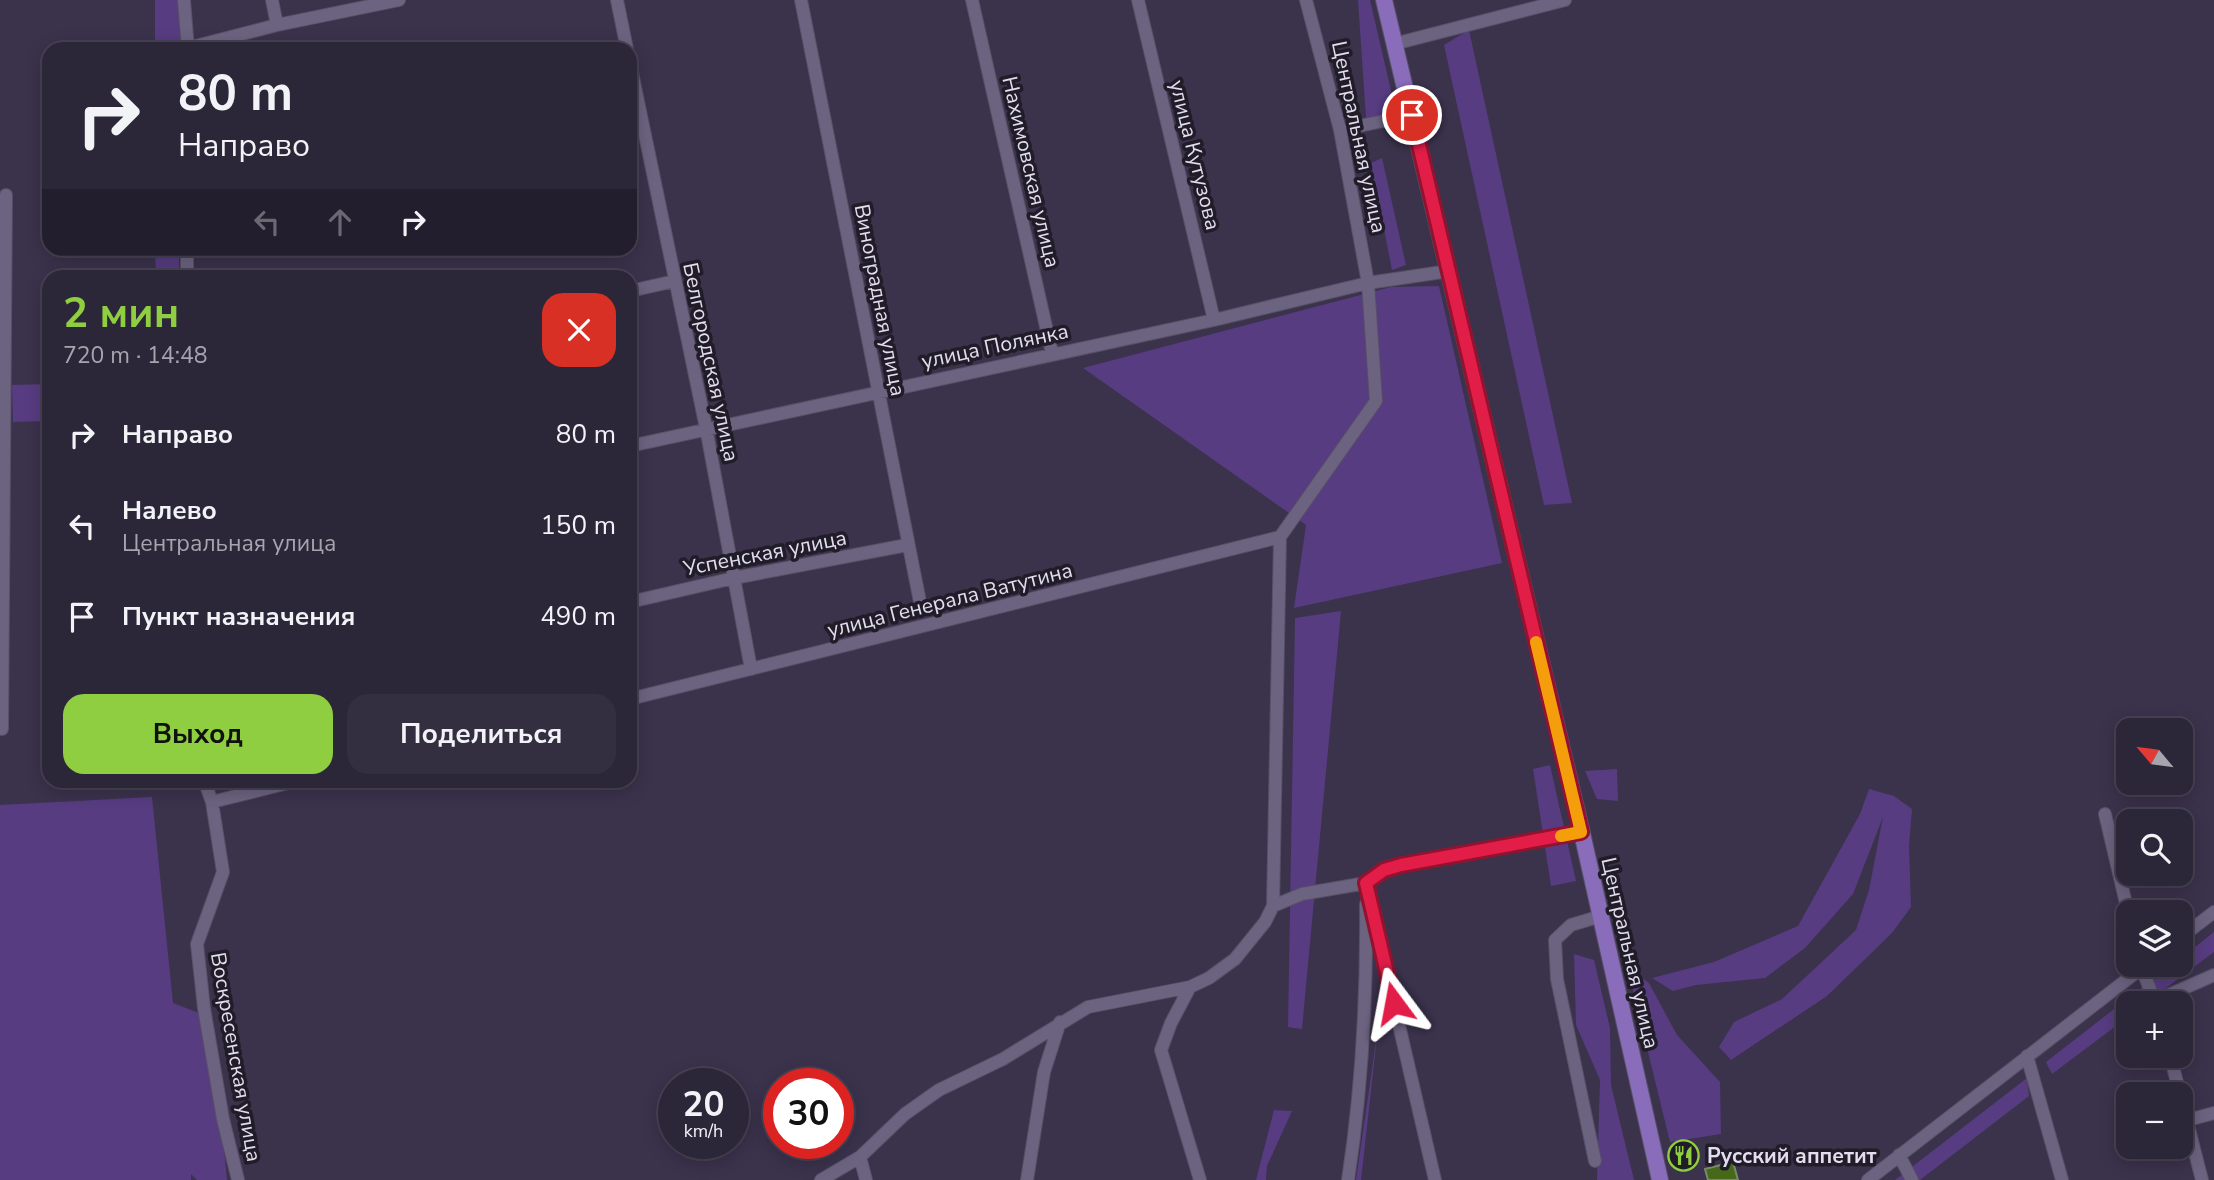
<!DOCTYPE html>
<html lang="ru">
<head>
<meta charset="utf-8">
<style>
	body { margin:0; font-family:"Nunito Sans",sans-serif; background:#342e41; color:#f1f3f6; height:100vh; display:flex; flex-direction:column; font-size:26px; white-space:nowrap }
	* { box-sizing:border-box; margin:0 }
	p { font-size:23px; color:#a6a5ae }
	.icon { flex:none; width:38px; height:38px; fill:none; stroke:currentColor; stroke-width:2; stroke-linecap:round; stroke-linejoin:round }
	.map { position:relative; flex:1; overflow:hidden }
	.sheet { position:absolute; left:42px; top:270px; width:595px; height:518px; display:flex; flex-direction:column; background:#2c2639; border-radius:21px; box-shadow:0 4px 18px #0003,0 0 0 2px #484353 }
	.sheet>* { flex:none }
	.guide { position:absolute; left:42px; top:42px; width:595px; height:214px; border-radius:21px; box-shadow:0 4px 18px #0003,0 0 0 2px #484353; background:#2c2639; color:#f1f3f6; overflow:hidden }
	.needle { width:46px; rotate:299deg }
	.fabs { position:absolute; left:2116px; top:718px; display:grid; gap:14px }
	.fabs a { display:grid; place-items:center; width:77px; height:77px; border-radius:14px; background:#2c2639; box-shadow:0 4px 18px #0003,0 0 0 2px #484353; font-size:35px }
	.speed { position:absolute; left:658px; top:1068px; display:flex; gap:14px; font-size:35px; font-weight:700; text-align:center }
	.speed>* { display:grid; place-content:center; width:91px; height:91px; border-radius:50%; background:#2c2639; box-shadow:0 4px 18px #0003,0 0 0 2px #484353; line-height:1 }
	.speed small { font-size:18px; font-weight:400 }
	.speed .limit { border:10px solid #d22; background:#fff; color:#111 }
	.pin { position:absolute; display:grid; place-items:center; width:60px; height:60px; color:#fff; margin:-30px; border:4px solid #fff; border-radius:50%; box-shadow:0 2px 7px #0007 }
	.me { position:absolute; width:77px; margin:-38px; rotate:347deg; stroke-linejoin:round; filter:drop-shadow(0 0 5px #0008) }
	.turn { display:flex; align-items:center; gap:24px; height:147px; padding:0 21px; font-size:32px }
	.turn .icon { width:91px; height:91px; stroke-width:2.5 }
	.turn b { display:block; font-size:49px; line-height:60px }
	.lanes { display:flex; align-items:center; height:66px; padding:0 21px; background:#0003; justify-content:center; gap:35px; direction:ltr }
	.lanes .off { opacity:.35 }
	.round { display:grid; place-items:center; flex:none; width:74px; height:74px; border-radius:21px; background:#342e41 }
	.headline { display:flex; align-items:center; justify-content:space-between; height:119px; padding:0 21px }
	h1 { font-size:42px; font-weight:700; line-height:52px; color:#8fcd41 }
	.cta { display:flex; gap:14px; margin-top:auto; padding:14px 21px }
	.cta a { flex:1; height:80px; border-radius:21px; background:#8fcd41; color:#111; font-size:28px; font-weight:700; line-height:80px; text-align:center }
	.cta a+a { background:#342e41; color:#f1f3f6 }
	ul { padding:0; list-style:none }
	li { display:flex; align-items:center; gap:21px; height:91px; padding:0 21px }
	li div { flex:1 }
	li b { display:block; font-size:26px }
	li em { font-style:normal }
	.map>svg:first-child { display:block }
	.green { fill:#573c81 }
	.building { fill:#466819; stroke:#7a896b; stroke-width:2 }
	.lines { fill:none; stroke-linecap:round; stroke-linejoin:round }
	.minor-casing { stroke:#585067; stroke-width:14 }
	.major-casing { stroke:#585067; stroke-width:18 }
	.minor { stroke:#6c6380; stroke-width:12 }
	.major { stroke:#896cba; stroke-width:16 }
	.route-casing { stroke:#92132f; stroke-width:18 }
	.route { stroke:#e11d48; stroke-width:12 }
	.slow { stroke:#f59e0b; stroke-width:12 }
	.labels { text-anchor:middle; stroke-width:7; stroke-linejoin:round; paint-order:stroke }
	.street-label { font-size:21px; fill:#e3deef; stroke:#201c28 }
	.poi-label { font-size:21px; font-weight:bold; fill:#e3deef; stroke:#201c28; text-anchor:start }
</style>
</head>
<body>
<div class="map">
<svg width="2214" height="1180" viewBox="0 0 2214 1180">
	<rect width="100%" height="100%" fill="#3b324c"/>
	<path class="green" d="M 155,0 L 180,0 L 180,49 L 155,49 Z
		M 1358,0 L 1370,0 L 1396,112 L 1366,118 Z
		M 1469,30 L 1572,503 L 1544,505 L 1444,45 Z
		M 1382,158 L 1406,265 L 1392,270 L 1371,163 Z
		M 155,249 L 179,249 L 179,276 L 156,276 Z
		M 1439,286 L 1502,563 L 1294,608 L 1306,525 L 1083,368 L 1391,287 Z
		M 49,384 L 49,421 L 13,422 L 12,385 Z
		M 1341,611 L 1302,1029 L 1288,1027 L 1295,618 Z
		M 1550,765 L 1576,881 L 1551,886 L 1533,769 Z
		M 1617,769 L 1618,801 L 1597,799 L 1585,771 Z
		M 1869,789 L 1894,796 L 1912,809 L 1909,846 L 1911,907 L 1892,933 L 1827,996 L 1731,1060 L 1719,1047 L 1734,1022 L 1782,999 L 1856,930 L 1869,890 L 1883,817 L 1853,894 L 1805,948 L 1765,978 L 1696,985 L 1673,991 L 1652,978 L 1714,962 L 1798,926 L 1860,814 Z
		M 152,797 L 173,1003 L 212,1018 L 227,1180 L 197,1180 L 191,1174 L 191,1180 L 0,1180 L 0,805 Z
		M 2214,932 L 2214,952 L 2146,1003 L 2128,1003 L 2128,1017 L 2052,1074 L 2046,1062 L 2172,964 L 2180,964 L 2181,958 Z
		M 1574,954 L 1594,960 L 1610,1028 L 1611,1085 L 1634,1180 L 1597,1180 L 1600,1080 L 1576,1025 Z
		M 1627,966 L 1649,983 L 1677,1035 L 1720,1082 L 1721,1134 L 1670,1142 Z
		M 1378,1028 L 1361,1180 L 1356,1180 Z
		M 2027,1078 L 2029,1096 L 1920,1180 L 1895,1180 Z
		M 1274,1110 L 1292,1111 L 1267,1166 L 1266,1180 L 1256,1180 Z"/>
	<path class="building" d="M 1733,1162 L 1738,1180 L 1708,1180 L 1705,1169 Z"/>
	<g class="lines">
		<defs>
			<path id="minor" d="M 184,0 L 188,49
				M 272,0 L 277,25
				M 617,0 L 627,49
				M 801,0 L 921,607
				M 972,0 L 1052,353
				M 1138,0 L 1214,320
				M 1394,44 L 1565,0
				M 188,48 L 277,25 L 399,0
				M 630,63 L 706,428 L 751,669
				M 1340,130 L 1412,115
				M 187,276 L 187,248
				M 630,291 L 675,281
				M 630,446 L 1214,320 L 1368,283 L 1449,271
				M 630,602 L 734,578 L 907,545
				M 630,699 L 1280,537
				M 2,729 L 6,195
				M 204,780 L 212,802 L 223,872 L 197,944 L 204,1008 L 223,1119 L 238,1180
				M 212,802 L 300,780
				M 2105,814 L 2128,912
				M 1366,883 L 1435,1180
				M 1273,906 L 1280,537 L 1376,401 L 1368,283 L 1340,130 L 1306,0
				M 2180,938 L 2214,912
				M 2140,964 L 2155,1002
				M 1190,987 L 1171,1023 L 1161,1050 L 1200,1180
				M 2154,997 L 2162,998 L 2214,975
				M 2170,1055 L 2202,1180
				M 2027,1056 L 2062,1180
				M 2188,1120 L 2214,1113
				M 1899,1155 L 1912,1180
				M 860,1157 L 866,1180
				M 1595,1161 L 1557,979 L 1555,940 L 1571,925 L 1601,916
				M 821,1180 L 860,1157 L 905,1114 L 939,1090 L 1003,1059 L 1088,1007 L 1190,987 L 1209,978 L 1235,959 L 1265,922 L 1273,906 L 1302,894 L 1366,883 L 1384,870 L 1401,865 L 1582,833
				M 1027,1180 L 1044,1072 L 1060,1022
				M 1348,1180 C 1362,1088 1367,997 1366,904
				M 1868,1180 L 2147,964"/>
			<path id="major" d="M 1384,0 L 1582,833 L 1660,1180"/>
		</defs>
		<use href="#minor" class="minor-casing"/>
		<use href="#major" class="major-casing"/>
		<use href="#minor" class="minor"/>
		<use href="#major" class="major"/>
	</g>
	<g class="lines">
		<defs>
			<path id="route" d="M 1394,1003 L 1366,883 L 1384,870 L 1401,865 L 1581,832 L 1412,115"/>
		</defs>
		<use href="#route" class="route-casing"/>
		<use href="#route" class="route"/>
		<path class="slow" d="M 1536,642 L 1581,832 L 1561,836"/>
	</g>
	<defs>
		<symbol id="restaurant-ring" viewBox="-11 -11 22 22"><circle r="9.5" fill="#201c28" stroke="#8fcd41" stroke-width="1.5"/><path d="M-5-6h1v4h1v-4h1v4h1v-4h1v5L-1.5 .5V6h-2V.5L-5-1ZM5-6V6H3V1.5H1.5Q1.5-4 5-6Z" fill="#8fcd41"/></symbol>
	</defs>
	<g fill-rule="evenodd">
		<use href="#restaurant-ring" x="1666" y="1138" width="35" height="35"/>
	</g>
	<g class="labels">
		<g class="street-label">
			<text transform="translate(1359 137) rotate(78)" y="7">Центральная улица</text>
			<text transform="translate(1195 155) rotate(76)" y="7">улица Кутузова</text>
			<text transform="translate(1031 172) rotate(77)" y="7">Нахимовская улица</text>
			<text transform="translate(880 300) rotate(79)" y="7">Виноградная улица</text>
			<text transform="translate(995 346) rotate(-12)" y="7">улица Полянка</text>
			<text transform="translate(711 362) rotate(78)" y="7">Белгородская улица</text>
			<text transform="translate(765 553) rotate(-11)" y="7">Успенская улица</text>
			<text transform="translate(950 600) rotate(-14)" y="7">улица Генерала Ватутина</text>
			<text transform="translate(1630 953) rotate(77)" y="7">Центральная улица</text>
			<text transform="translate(236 1057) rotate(80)" y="7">Воскресенская улица</text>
		</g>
		<g class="poi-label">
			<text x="1707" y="1163">Русский аппетит</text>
		</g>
	</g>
</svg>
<div class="fabs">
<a><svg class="needle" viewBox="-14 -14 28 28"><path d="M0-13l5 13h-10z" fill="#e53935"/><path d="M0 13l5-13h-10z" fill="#a6a5ae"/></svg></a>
<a><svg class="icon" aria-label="search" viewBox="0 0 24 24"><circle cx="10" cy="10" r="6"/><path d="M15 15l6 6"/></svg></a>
<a><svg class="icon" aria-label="layers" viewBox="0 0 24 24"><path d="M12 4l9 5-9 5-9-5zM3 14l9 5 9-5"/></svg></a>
<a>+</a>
<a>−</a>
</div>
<div class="speed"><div>20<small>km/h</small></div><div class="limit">30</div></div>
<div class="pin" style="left:1412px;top:115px;background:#d93025"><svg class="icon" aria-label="arrive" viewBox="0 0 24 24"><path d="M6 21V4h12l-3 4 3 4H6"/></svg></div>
<svg class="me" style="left:1394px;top:1003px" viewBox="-20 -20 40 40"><path d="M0-17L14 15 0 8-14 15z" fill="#e11d48" stroke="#fff" stroke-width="4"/></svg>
<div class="guide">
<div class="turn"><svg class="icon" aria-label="right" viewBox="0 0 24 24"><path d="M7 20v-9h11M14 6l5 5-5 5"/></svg><div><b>80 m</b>Направо</div></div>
<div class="lanes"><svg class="icon off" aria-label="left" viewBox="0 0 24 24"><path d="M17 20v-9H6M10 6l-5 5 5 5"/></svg><svg class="icon off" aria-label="ahead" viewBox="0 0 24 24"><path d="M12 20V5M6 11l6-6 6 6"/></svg><svg class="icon" aria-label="right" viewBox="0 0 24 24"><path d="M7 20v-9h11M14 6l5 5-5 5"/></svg></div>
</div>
<section class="sheet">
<div class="headline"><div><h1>2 мин</h1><p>720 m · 14:48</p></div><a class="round" style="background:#d93025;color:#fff"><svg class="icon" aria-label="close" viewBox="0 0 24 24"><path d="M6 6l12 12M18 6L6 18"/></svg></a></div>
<ul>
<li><svg class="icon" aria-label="right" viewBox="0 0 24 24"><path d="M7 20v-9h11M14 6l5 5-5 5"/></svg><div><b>Направо</b></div><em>80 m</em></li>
<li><svg class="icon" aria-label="left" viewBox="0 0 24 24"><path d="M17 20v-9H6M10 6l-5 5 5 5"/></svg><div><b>Налево</b><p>Центральная улица</p></div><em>150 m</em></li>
<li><svg class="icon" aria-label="arrive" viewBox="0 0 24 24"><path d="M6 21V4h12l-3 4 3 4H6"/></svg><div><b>Пункт назначения</b></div><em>490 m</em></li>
</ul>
<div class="cta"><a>Выход</a><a>Поделиться</a></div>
</section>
</div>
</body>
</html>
